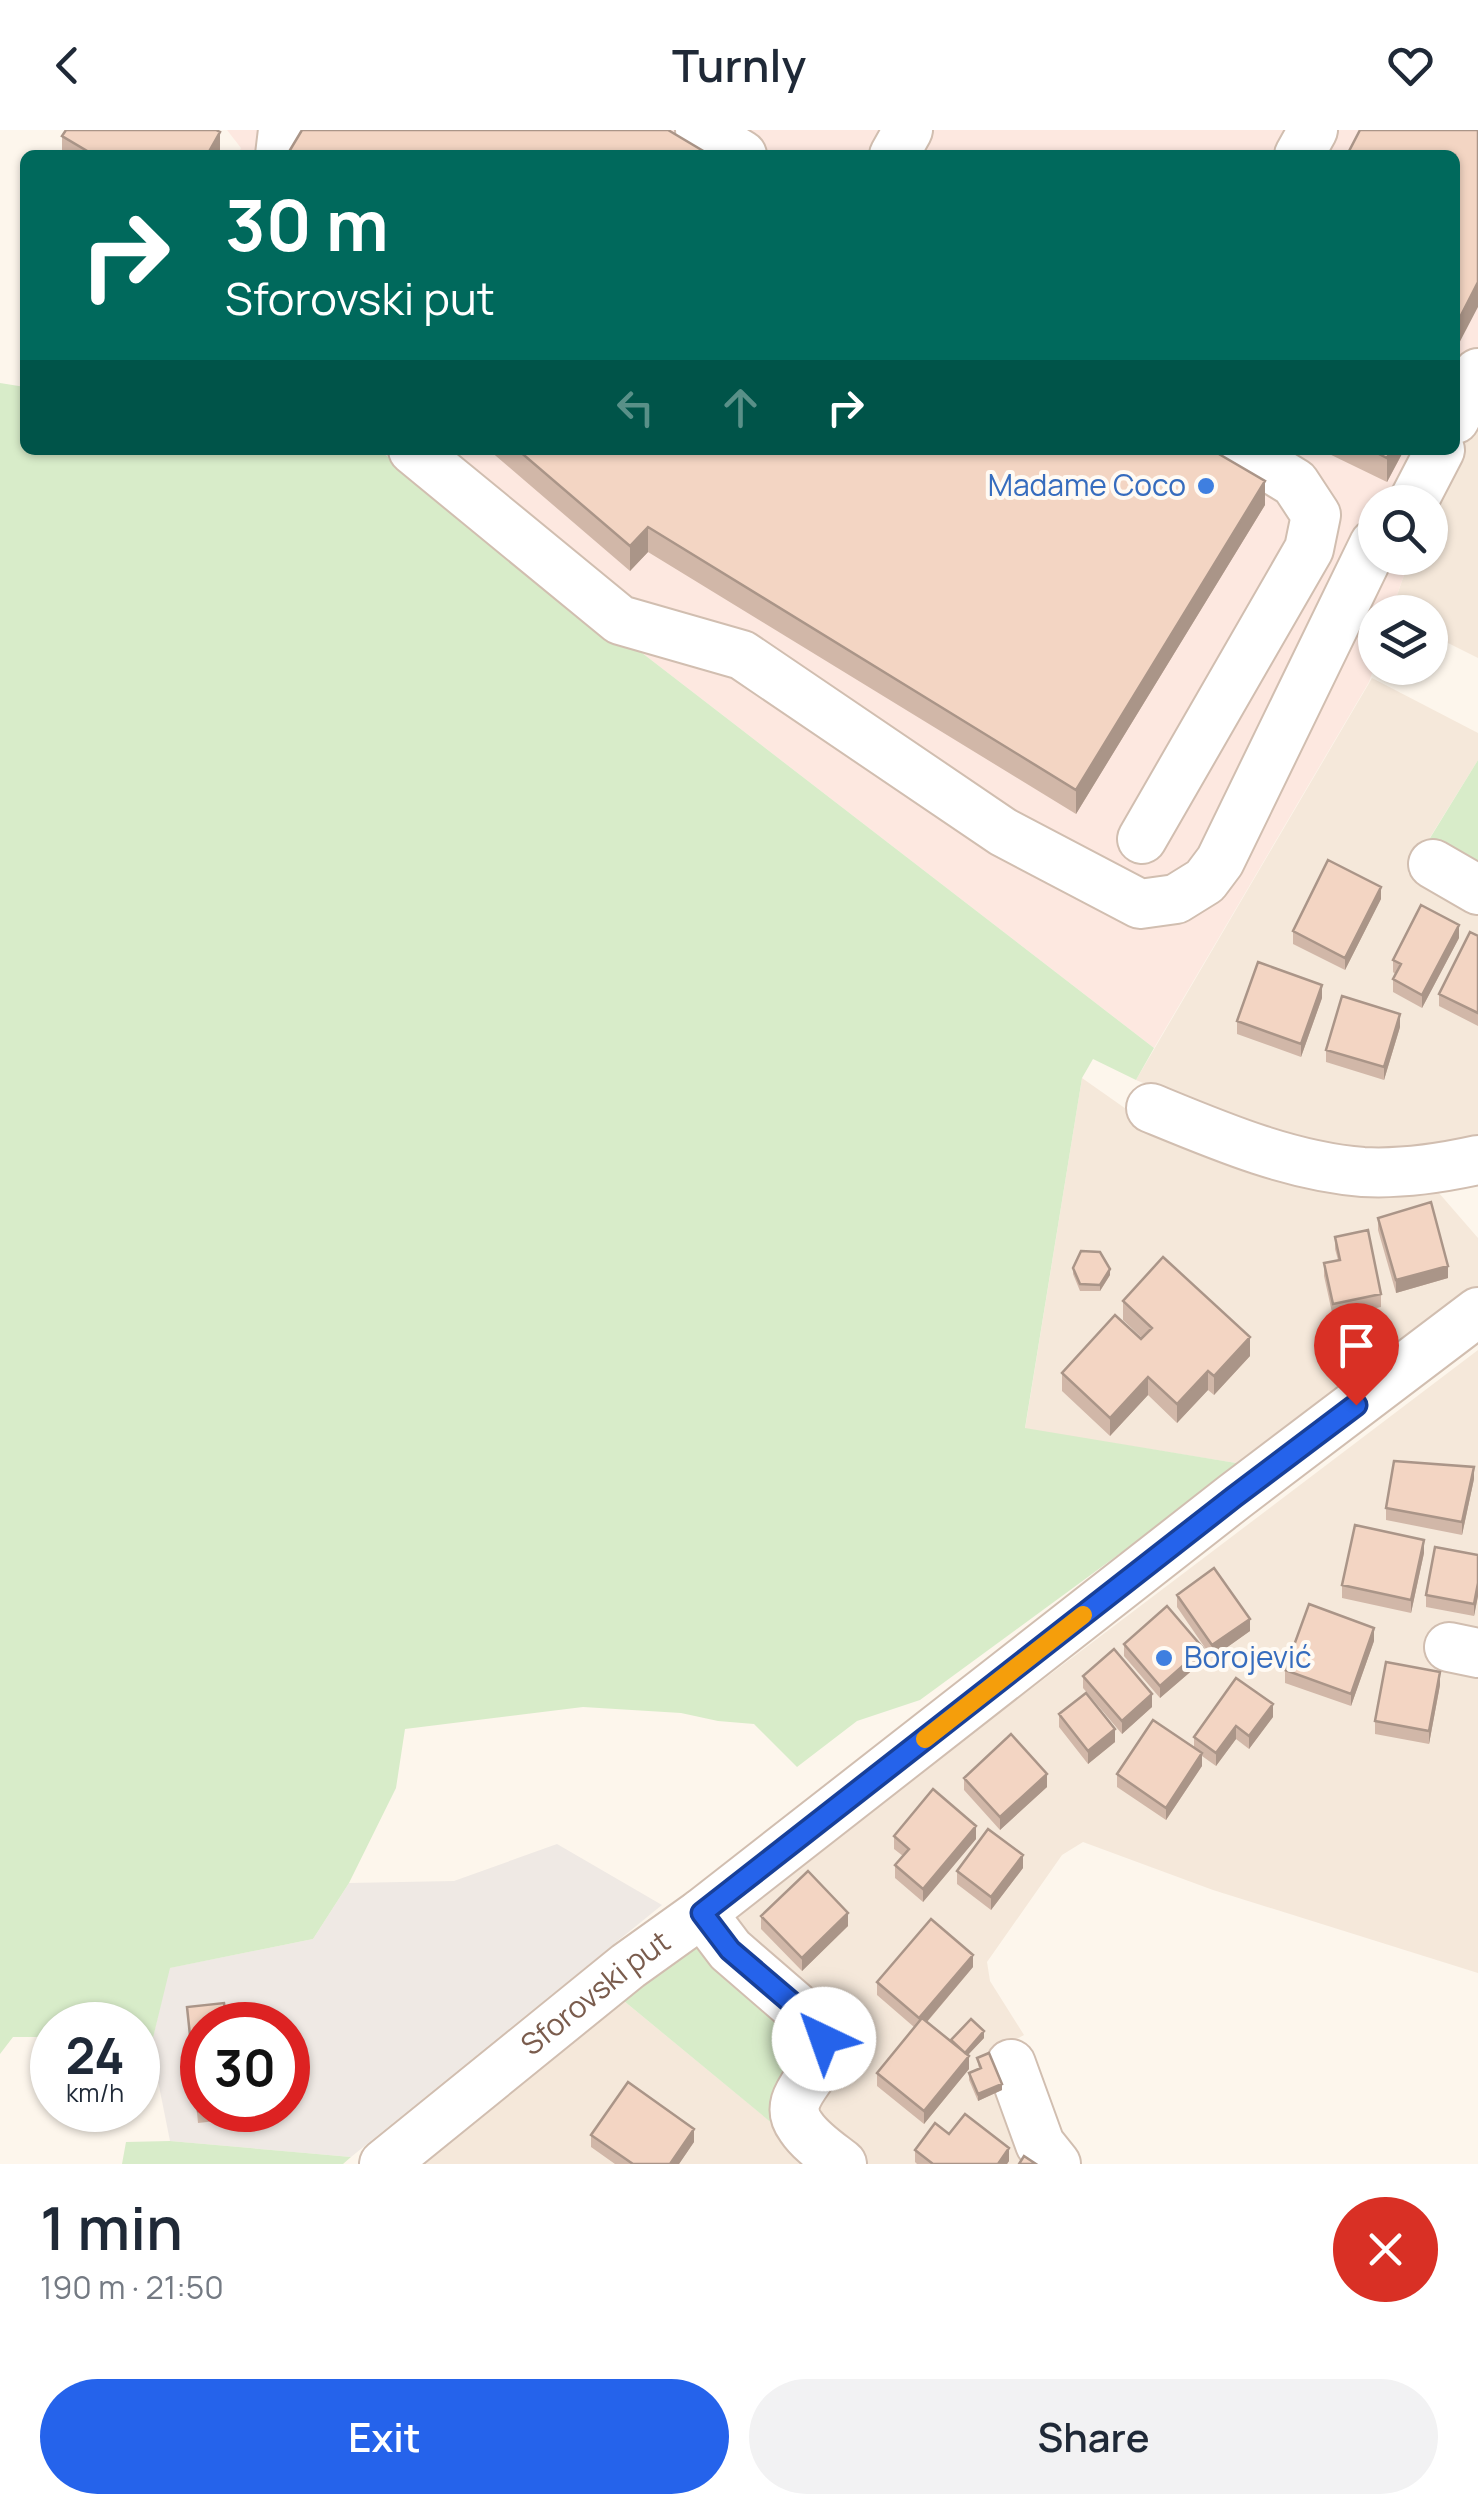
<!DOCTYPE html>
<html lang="en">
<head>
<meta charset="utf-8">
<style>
	body { margin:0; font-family:Manrope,sans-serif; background:#f2f2f3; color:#1f2937; height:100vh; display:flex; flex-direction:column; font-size:38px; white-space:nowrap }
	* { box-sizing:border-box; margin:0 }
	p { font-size:32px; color:#747a83 }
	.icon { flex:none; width:55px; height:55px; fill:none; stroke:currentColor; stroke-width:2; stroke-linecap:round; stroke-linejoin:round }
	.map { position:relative; height:2034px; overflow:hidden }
	.side { display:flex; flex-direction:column; background:#fff; flex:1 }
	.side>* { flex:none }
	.hud { position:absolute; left:20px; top:20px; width:1440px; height:305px; border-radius:15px; box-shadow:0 2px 8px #0004; background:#00695c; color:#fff; overflow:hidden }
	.tools { position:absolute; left:1358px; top:355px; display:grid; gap:20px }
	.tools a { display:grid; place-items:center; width:90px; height:90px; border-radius:50%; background:#fff; box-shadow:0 2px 8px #0004; font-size:50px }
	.speed { position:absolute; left:30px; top:1872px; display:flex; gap:20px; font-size:50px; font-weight:700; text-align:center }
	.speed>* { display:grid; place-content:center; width:130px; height:130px; border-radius:50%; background:#fff; box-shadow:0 2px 8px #0004; line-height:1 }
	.speed small { font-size:25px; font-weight:400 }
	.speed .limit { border:15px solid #d22; background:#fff; color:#111 }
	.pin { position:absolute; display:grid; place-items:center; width:85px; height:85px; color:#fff; margin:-102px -42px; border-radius:50% 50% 50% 0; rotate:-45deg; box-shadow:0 0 10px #0007 }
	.pin .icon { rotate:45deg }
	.me { position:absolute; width:110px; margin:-55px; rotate:318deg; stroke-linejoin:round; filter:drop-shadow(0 0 8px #0008) }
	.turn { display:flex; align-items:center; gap:35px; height:210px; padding:0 40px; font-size:45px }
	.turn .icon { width:130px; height:130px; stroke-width:2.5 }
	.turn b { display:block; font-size:70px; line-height:85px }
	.lanes { display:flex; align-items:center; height:95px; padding:0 40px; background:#0003; justify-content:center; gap:50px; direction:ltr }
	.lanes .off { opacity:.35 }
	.round { display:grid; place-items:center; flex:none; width:105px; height:105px; border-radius:52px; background:#f2f2f3 }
	.headline { display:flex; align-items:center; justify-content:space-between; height:170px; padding:0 40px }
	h1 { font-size:60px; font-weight:600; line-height:75px }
	.button { display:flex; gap:20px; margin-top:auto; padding:20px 40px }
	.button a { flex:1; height:115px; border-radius:60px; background:#2563eb; color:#fff; font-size:40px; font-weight:600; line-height:115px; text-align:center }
	.button a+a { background:#f2f2f3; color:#1f2937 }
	header { display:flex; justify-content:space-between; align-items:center; height:130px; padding:0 40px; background:#fff; font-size:45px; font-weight:600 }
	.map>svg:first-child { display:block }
	.residential { fill:#f5e8da }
	.commercial { fill:#fde8e0 }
	.industrial { fill:#efe9e4; fill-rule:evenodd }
	.green { fill:#d8ecc9 }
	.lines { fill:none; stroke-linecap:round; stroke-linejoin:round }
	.minor-casing { stroke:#d1beb0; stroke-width:52 }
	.minor { stroke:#fff; stroke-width:48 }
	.wall { fill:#d1b7a8 }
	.shaded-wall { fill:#aa9588 }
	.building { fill:#f3d5c3; stroke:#aa9588; stroke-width:2.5 }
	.route-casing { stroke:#184099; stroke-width:25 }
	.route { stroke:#2563eb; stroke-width:18 }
	.slow { stroke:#f59e0b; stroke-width:18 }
	.shop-dot { fill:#3f7fe0; stroke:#fffaf3; stroke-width:4 }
	.labels { text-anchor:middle; stroke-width:8; stroke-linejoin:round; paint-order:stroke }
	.shop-label { font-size:30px; fill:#366cbe; stroke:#fffaf3; text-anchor:end }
	.street-label { font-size:30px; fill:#7a5c4d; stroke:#fffaf3 }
</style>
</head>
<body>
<header><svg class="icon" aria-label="back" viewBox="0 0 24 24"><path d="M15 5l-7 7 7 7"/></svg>Turnly<svg class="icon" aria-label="heart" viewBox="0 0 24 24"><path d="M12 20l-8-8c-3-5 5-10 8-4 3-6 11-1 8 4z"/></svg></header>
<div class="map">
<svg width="1478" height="2034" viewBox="0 0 1478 2034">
	<rect width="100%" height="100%" fill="#fdf6ec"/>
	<path class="residential" d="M 1478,277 L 1478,528 L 1430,504 L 1430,482 L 1391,482 L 1410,428 L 1430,428 L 1430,379 Z
		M 1372,548 L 1478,603 L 1478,630 L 1408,743 L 1478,781 L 1478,1012 L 1349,1024 L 1233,991 L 1136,950 Z
		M 1082,948 L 1156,1000 L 1432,1055 L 1478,1108 L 1478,1157 L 1242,1334 L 1025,1299 Z
		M 1478,1220 L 1478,1843 L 1213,1760 L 1083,1712 L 1062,1725 L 987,1832 L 990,1851 L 1024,1905 L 994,1922 L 1040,2034 L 863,2034 L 809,1992 L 725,1791 Z
		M 624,1871 L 822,2034 L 423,2034 Z"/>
	<path class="commercial" d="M 227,0 L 1478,0 L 1478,277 L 1430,379 L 1430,372 L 1375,372 L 1375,428 L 1410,428 L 1391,482 L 1375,482 L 1375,534 L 1369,552 L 1154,918 L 379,320 L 1455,320 L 1455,25 L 238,25 L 241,18 Z"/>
	<path class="industrial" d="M 557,1714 L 662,1775 L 351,2027 L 170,2011 L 151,1916 L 169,1838 L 313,1809 L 349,1753 L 454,1751 ZM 202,1895 L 288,1895 L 288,1980 L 202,1980 Z"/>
	<path class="green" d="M 0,253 L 25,257 L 25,320 L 379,320 L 1154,918 L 1136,950 L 1093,929 L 1082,948 L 1025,1298 L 1242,1334 L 920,1570 L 857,1591 L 797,1637 L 754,1594 L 718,1591 L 681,1583 L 583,1577 L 405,1599 L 396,1658 L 349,1753 L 313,1809 L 170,1838 L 151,1916 L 138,1914 L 138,1895 L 52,1895 L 52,1907 L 13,1907 L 0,1924 Z
		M 1478,630 L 1478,742 L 1427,713 Z
		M 695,1808 L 809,1912 L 779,1999 L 624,1871 Z
		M 170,2011 L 351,2027 L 343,2034 L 122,2034 L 126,2012 Z"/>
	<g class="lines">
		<defs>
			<g id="minor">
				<path d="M 700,0 L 742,25"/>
				<path d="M 280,25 L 283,0"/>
				<path d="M 894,25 L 908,0"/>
				<path d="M 1299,25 L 1313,0"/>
				<path d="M 1455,289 L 1478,243"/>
				<path d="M 413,320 L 620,490 L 742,525 L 1003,702 L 1140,774 L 1176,769 L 1205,751 L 1220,731 L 1374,414"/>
				<path d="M 1413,372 L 1440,320"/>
				<path d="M 1142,709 L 1309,419 L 1316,385 L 1295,353 L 1241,320"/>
				<path d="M 1433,734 L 1478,760"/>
				<path d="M 1151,978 C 1219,1006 1289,1036 1363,1042 C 1400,1044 1442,1038 1478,1030"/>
				<path d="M 1449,1517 L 1478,1523"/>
				<path d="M 702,1783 L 730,1820 L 819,1897 C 823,1906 825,1917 821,1927 C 813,1951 781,1970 801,1997 C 811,2012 828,2023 842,2034"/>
				<path d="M 1011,1934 L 1040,2014 L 1056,2034"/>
				<path id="s1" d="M 384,2034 L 628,1836 L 702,1783 L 1234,1367 L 1478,1182"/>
			</g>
		</defs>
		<use href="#minor" class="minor-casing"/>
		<use href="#minor" class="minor"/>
	</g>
	<path class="wall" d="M 62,6 L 220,21 L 218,25 L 62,25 Z
		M 489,320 L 1212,320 L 1265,375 L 1076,684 L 648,422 L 630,441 Z
		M 1321,320 L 1404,320 L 1387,352 Z
		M 1381,769 L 1345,840 L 1293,814 L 1293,801 Z
		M 1478,806 L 1478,896 L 1439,876 L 1439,864 Z
		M 1459,808 L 1422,878 L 1393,862 L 1393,849 L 1395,844 L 1393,842 L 1393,830 Z
		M 1322,868 L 1301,927 L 1237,904 L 1237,891 Z
		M 1400,897 L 1384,950 L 1326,932 L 1326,920 Z
		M 1378,1088 L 1448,1148 L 1396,1163 L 1378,1100 Z
		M 1335,1107 L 1381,1164 L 1381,1177 L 1333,1187 L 1324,1146 L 1324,1133 L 1338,1130 L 1335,1119 Z
		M 1073,1138 L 1110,1145 L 1100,1161 L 1080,1161 L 1073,1144 Z
		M 1123,1171 L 1250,1226 L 1214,1265 L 1208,1260 L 1177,1293 L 1148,1265 L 1110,1306 L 1062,1261 L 1062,1243 L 1142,1208 L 1123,1190 Z
		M 1474,1349 L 1462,1405 L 1386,1390 L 1386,1378 Z
		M 1424,1423 L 1411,1483 L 1342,1468 L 1342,1455 Z
		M 1478,1425 L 1478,1466 L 1474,1486 L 1426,1477 L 1426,1465 Z
		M 1177,1465 L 1250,1501 L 1212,1528 L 1177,1477 Z
		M 1374,1511 L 1351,1576 L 1285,1553 L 1285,1540 Z
		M 1124,1514 L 1203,1531 L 1160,1568 L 1124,1526 Z
		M 1083,1546 L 1152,1577 L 1122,1604 L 1083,1558 Z
		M 1440,1555 L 1429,1614 L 1375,1604 L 1375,1591 Z
		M 1059,1584 L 1115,1612 L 1088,1634 L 1059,1597 Z
		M 1273,1587 L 1249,1619 L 1236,1609 L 1216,1636 L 1202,1626 L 1202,1636 L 1166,1690 L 1117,1657 L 1117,1644 L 1194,1618 L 1194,1607 Z
		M 964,1648 L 1047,1657 L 1000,1700 L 964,1660 Z
		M 894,1706 L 976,1709 L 923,1772 L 895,1748 L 895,1735 L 903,1726 L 894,1719 Z
		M 1023,1738 L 991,1780 L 957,1754 L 957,1741 Z
		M 761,1786 L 848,1796 L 802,1841 L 761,1799 Z
		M 973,1837 L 927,1892 L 951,1911 L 984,1908 L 968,1925 L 969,1939 L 924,1994 L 877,1956 L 877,1943 L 914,1897 L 877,1865 L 877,1852 Z
		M 187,1877 L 202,1980 L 235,1980 L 235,1989 L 198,1993 Z
		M 977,1928 L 1002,1960 L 978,1971 L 969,1950 L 969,1943 L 979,1939 Z
		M 591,2005 L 694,2012 L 679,2034 L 615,2034 L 591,2017 Z
		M 915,2020 L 1009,2031 L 1007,2034 L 917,2034 L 915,2032 Z"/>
	<path class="shaded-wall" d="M 220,2 L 220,21 L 218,25 L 207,25 Z
		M 1478,152 L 1478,177 L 1455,221 L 1455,197 Z
		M 1391,320 L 1404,320 L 1387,352 L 1387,328 Z
		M 1265,351 L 1265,375 L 1076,684 L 1076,660 Z
		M 648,397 L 648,422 L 630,441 L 630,416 Z
		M 1381,757 L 1381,769 L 1345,840 L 1345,828 Z
		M 1459,795 L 1459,808 L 1422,878 L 1422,865 Z
		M 1322,855 L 1322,868 L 1301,927 L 1301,914 Z
		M 1400,884 L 1400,897 L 1384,950 L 1384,937 Z
		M 1448,1136 L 1448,1148 L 1396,1163 L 1396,1150 Z
		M 1110,1139 L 1110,1145 L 1100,1161 L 1100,1155 Z
		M 1250,1207 L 1250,1226 L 1214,1265 L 1214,1246 Z
		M 1208,1241 L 1208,1260 L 1177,1293 L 1177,1274 Z
		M 1148,1247 L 1148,1265 L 1110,1306 L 1110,1288 Z
		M 1474,1337 L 1474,1349 L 1462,1405 L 1462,1392 Z
		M 1424,1410 L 1424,1423 L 1411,1483 L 1411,1470 Z
		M 1478,1453 L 1478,1466 L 1474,1486 L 1474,1474 Z
		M 1250,1489 L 1250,1501 L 1212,1528 L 1212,1515 Z
		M 1374,1498 L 1374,1511 L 1351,1576 L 1351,1564 Z
		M 1203,1518 L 1203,1531 L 1160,1568 L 1160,1556 Z
		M 1440,1542 L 1440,1555 L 1429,1614 L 1429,1601 Z
		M 1152,1564 L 1152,1577 L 1122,1604 L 1122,1591 Z
		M 1273,1574 L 1273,1587 L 1249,1619 L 1249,1606 Z
		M 1236,1596 L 1236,1609 L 1216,1636 L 1216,1623 Z
		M 1115,1599 L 1115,1612 L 1088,1634 L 1088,1621 Z
		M 1202,1623 L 1202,1636 L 1166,1690 L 1166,1678 Z
		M 1047,1644 L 1047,1657 L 1000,1700 L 1000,1687 Z
		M 976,1696 L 976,1709 L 923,1772 L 923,1759 Z
		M 1023,1725 L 1023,1738 L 991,1780 L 991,1767 Z
		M 848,1783 L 848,1796 L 802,1841 L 802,1828 Z
		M 973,1825 L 973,1837 L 919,1901 L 919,1888 Z
		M 984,1901 L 984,1908 L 964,1929 L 964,1923 Z
		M 969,1926 L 969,1939 L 924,1994 L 924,1981 Z
		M 1002,1954 L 1002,1960 L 978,1971 L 978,1964 Z
		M 694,1999 L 694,2012 L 679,2034 L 670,2034 Z
		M 1009,2018 L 1009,2031 L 1007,2034 L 998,2034 Z"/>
	<path class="building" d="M 66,0 L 216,0 L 220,2 L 207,25 L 94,25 L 62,6 Z
		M 302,0 L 668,0 L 710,25 L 287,25 Z
		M 1360,0 L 1478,0 L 1478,152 L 1455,197 L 1455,25 L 1347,25 Z
		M 518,320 L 1212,320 L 1265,351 L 1076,660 L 648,397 L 630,416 Z
		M 1371,320 L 1391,320 L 1387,328 Z
		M 1328,730 L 1381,757 L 1345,828 L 1293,801 Z
		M 1421,775 L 1459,795 L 1422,865 L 1393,849 L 1401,834 L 1393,830 Z
		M 1470,802 L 1478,806 L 1478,883 L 1439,864 Z
		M 1258,832 L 1322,855 L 1301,914 L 1237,891 Z
		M 1342,866 L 1400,884 L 1384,937 L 1326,920 Z
		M 1431,1072 L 1448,1136 L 1396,1150 L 1378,1088 Z
		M 1368,1100 L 1381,1164 L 1333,1174 L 1324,1133 L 1340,1130 L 1335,1107 Z
		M 1081,1121 L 1100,1122 L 1110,1139 L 1100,1155 L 1080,1154 L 1073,1138 Z
		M 1163,1127 L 1250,1207 L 1214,1246 L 1208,1241 L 1177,1274 L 1148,1247 L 1110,1288 L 1062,1243 L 1115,1185 L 1141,1209 L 1152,1198 L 1123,1171 Z
		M 1394,1331 L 1474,1337 L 1462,1392 L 1386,1378 Z
		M 1355,1395 L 1424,1410 L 1411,1470 L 1342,1455 Z
		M 1435,1417 L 1478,1425 L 1478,1453 L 1474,1474 L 1426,1465 Z
		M 1214,1438 L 1250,1489 L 1212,1515 L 1177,1465 Z
		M 1309,1474 L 1374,1498 L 1351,1564 L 1285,1540 Z
		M 1167,1476 L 1203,1518 L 1160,1556 L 1124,1514 Z
		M 1114,1519 L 1152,1564 L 1122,1591 L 1083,1546 Z
		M 1386,1532 L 1440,1542 L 1429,1601 L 1375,1591 Z
		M 1236,1548 L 1273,1574 L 1249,1606 L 1236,1596 L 1216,1623 L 1194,1607 Z
		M 1086,1563 L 1115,1599 L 1088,1621 L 1059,1584 Z
		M 1153,1590 L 1202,1623 L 1166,1678 L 1117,1644 Z
		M 1011,1604 L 1047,1644 L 1000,1687 L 964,1648 Z
		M 933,1659 L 976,1696 L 923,1759 L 895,1735 L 909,1719 L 894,1706 Z
		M 988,1699 L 1023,1725 L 991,1767 L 957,1741 Z
		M 808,1741 L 848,1783 L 802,1828 L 761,1786 Z
		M 931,1789 L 973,1825 L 919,1888 L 877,1852 Z
		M 224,1873 L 227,1895 L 202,1895 L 203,1980 L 198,1981 L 187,1877 Z
		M 922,1888 L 969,1926 L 924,1981 L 877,1943 Z
		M 971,1889 L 984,1901 L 965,1923 L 951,1910 Z
		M 989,1923 L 1002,1954 L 978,1964 L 969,1943 L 981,1938 L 977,1928 Z
		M 628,1952 L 694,1999 L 670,2034 L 633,2034 L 591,2005 Z
		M 965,1984 L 1009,2018 L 998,2034 L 933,2034 L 915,2020 L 935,1993 L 949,2004 Z
		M 1024,2026 L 1036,2034 L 1019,2034 Z"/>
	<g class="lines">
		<defs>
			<path id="route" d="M 824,1909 L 819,1896 L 730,1820 L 702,1783 L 1234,1367 L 1356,1275"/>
		</defs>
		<use href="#route" class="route-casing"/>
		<use href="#route" class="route"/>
		<path class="slow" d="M 925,1609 L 1083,1485"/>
	</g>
	<g class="shop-dot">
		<circle cx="1206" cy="356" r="10"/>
		<circle cx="1164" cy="1528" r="10"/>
	</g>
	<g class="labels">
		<g class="shop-label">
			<text x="1186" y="366">Madame Coco</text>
			<text x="1184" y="1538" text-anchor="start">Borojević</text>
		</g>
		<g class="street-label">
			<text dy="10" stroke="none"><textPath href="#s1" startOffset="272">Sforovski put</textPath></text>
		</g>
	</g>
</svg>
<div class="tools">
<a><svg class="icon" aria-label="search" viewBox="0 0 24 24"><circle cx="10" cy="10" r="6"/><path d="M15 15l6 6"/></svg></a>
<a><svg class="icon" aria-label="layers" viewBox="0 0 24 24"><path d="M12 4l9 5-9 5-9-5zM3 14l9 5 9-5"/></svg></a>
</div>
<div class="speed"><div>24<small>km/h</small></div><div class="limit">30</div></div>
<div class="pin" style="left:1356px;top:1275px;background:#d93025"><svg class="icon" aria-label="arrive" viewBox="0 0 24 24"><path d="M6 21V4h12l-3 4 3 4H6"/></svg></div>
<svg class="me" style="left:824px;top:1909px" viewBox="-20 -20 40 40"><circle r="19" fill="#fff"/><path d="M0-13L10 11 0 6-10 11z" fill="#2563eb"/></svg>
<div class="hud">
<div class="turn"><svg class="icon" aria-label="right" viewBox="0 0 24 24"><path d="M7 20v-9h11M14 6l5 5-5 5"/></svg><div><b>30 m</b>Sforovski put</div></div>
<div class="lanes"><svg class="icon off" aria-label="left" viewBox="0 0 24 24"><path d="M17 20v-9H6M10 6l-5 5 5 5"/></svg><svg class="icon off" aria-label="ahead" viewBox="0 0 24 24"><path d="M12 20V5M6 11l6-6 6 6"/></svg><svg class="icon" aria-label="right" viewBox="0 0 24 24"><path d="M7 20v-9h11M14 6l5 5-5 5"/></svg></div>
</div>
</div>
<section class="side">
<div class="headline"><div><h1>1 min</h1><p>190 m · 21:50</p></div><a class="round" style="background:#d93025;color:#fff"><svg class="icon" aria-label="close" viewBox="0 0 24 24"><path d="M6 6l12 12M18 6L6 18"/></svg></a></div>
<div class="button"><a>Exit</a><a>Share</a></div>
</section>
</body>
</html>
